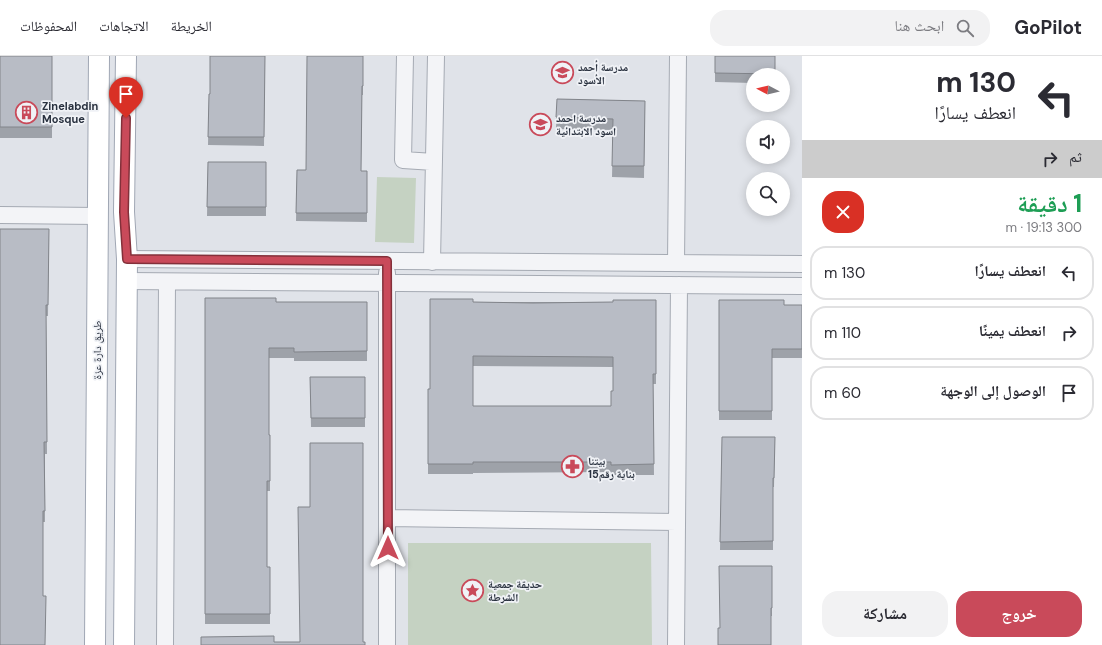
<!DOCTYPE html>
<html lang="ar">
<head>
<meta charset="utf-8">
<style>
	body { margin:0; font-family:"DM Sans","Noto Naskh Arabic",sans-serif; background:#f2f2f3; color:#2b2b33; direction:rtl; height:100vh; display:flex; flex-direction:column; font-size:15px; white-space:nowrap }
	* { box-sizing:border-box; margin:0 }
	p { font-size:13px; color:#7c7c81 }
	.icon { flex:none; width:22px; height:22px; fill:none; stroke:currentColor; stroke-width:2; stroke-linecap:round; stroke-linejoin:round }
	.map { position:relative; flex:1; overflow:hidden; direction:ltr }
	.sheet { display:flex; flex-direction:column; background:#fff; width:300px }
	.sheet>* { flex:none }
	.banner { background:#fff; color:#2b2b33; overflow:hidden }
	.needle { width:26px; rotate:277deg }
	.tools { position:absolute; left:746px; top:12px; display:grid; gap:8px }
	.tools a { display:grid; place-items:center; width:44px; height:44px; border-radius:50%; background:#fff; box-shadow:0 2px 10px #0003; font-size:20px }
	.pin { position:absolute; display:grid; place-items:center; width:34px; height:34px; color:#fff; margin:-41px -17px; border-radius:50% 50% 50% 0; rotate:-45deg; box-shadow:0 0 4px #0007 }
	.pin .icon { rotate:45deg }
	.me { position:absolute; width:44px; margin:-22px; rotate:0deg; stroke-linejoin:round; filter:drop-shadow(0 0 3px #0008) }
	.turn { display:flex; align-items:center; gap:14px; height:84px; padding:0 20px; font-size:18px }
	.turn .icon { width:52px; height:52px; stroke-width:2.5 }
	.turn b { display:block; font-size:28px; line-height:34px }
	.then { display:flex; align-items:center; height:38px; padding:0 20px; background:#0003; gap:8px; font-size:15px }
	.round { display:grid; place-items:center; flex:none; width:42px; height:42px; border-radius:16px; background:#f2f2f3 }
	.overview { display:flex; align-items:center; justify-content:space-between; height:68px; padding:0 20px }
	h1 { font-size:24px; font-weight:800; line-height:30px; color:#1e9e55 }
	.button { display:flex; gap:8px; margin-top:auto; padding:8px 20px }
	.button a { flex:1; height:46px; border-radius:16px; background:#c94a5a; color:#fff; font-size:16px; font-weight:800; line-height:46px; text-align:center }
	.button a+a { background:#f2f2f3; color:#2b2b33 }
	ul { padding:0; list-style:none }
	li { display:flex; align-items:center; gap:12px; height:54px; margin:0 8px 6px; padding:0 12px; border:2px solid #e1e1e2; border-radius:16px }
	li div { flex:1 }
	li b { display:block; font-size:15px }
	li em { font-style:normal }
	header { display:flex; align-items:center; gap:24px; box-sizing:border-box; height:56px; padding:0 20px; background:#fff; border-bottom:1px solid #e1e1e2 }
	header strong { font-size:19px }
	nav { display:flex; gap:22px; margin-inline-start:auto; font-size:14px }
	.search { width:280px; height:36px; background:#f2f2f3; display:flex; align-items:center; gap:10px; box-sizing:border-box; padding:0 14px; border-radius:16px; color:#7c7c81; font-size:15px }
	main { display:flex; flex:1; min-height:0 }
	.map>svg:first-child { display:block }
	.green { fill:#c5d2c2 }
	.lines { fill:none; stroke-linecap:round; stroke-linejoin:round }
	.minor-casing { stroke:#a5aab3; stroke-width:18 }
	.major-casing { stroke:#a0a7b4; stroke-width:22 }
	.minor { stroke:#f3f4f7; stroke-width:16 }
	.major { stroke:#fff; stroke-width:20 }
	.wall { fill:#9ea2a9; fill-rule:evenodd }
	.building { fill:#b8bcc5; stroke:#81848a; fill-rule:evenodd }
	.route-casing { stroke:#83303a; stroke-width:10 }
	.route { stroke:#c94a5a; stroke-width:7 }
	.labels { text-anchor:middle; stroke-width:3.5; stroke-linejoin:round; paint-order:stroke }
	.poi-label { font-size:11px; font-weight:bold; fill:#29313f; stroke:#f0f2f6; text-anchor:start }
	.street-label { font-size:11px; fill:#29313f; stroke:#f0f2f6 }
</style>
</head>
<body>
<header>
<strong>GoPilot</strong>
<div class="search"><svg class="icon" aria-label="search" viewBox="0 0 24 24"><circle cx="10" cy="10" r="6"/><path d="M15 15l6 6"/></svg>ابحث هنا</div>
<nav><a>الخريطة</a><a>الاتجاهات</a><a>المحفوظات</a></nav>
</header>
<main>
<section class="sheet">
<div class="banner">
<div class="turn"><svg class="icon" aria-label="left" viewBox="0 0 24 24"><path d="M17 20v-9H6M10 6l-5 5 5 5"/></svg><div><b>130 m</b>انعطف يسارًا</div></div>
<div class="then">ثم<svg class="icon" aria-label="right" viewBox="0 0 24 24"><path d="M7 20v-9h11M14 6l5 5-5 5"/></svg></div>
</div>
<div class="overview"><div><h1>1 دقيقة</h1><p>300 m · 19:13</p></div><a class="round" style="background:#d93025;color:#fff"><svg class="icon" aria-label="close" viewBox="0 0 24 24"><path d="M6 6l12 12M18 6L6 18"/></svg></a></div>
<ul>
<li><svg class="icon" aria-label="left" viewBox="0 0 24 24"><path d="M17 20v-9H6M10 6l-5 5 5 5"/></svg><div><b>انعطف يسارًا</b></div><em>130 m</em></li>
<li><svg class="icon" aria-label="right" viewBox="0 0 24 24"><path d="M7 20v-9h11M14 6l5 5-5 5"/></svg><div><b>انعطف يمينًا</b></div><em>110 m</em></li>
<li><svg class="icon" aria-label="arrive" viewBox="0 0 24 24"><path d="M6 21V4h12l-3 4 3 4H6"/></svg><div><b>الوصول إلى الوجهة</b></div><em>60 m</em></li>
</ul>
<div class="button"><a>خروج</a><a>مشاركة</a></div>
</section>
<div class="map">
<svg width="802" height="589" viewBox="0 0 802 589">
	<rect width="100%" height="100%" fill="#e0e3e9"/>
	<path class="green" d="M 377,121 L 416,122 L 414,187 L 375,186 Z
		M 408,487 L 651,487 L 652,589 L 408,589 Z"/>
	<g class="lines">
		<defs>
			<path id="minor" d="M 405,0 L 403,104 L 434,106
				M 0,159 L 98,160
				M 127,203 L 802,208
				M 432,206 L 436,0
				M 676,207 L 678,0
				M 387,217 L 387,589
				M 127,225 L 802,230
				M 388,462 L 677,466
				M 165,589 L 167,226
				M 676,589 L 679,229"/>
			<path id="major" d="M 95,589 L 99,0
				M 124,589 L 127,203 L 124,156 L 126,0"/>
		</defs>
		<use href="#minor" class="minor-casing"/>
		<use href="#major" class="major-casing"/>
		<use href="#minor" class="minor"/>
		<use href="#major" class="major"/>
	</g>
	<path class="wall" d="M 0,0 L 52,0 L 52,82 L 0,82 Z
		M 265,0 L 264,90 L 208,89 L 209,38 L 210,38 Z
		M 363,0 L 363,39 L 362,39 L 361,115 L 367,115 L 367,166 L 296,165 L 297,114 L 306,114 Z
		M 715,0 L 775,0 L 775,19 L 753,19 L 753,27 L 715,26 Z
		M 557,43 L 645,45 L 644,122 L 612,121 L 613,74 L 556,73 Z
		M 208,106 L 266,106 L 266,160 L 207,160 Z
		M 49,173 L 48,260 L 46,260 L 47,398 L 45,398 L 45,466 L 43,466 L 0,589 Z
		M 205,242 L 276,246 L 367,246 L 367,305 L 294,305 L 294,302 L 269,302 L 269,379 L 270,379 L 270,435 L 267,435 L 267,511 L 270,511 L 270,568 L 205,568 Z
		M 656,244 L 656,328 L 653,328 L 654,419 L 611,419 L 611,416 L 473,417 L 473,418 L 428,418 L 428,333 L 430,333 L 473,246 L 613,246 ZM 473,310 L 613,311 L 613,335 L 611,350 L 473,350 Z
		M 719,244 L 784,249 L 802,249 L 802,302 L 772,302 L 772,364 L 719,364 Z
		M 310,321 L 365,321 L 365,371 L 311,371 Z
		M 722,381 L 775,381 L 774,431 L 773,431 L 773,494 L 720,494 Z
		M 772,510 L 772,560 L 771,560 Z"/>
	<path class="building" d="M 0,0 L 52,0 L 52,71 L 0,71 Z
		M 210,0 L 265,0 L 264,81 L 208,81 L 209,38 L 210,38 Z
		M 307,0 L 363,0 L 363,30 L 362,30 L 361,115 L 367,115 L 367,157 L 296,157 L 297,114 L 306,114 Z
		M 715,0 L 775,0 L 775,18 L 715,17 Z
		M 557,43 L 645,45 L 644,110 L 612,110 L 613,63 L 556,61 Z
		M 208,106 L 266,106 L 266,151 L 207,151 Z
		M 0,173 L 49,173 L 48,249 L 46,249 L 47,386 L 44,386 L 45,455 L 43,455 L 43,540 L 46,540 L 45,589 L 0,589 Z
		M 205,242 L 276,242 L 276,246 L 367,246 L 367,295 L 294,296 L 294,292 L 269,292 L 269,379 L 270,379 L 270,425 L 267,425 L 267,511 L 270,511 L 270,558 L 205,558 Z
		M 430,243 L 473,243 L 473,246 L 533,247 L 613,246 L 613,244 L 656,244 L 656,318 L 653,318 L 654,408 L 611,409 L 611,406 L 473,406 L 473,408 L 428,408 L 428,333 L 430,333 ZM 473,300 L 613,301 L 613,335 L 611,335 L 611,350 L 473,350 Z
		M 719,244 L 784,244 L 784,249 L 802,249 L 802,293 L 772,293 L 772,355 L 719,355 Z
		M 310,321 L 365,321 L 365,362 L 311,362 Z
		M 722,381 L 775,381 L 774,422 L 773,422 L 773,485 L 720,486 Z
		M 310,387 L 363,387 L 363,586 L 365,586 L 365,589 L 201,589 L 201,581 L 274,580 L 274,586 L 300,586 L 298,451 L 310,451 Z
		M 719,510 L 772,510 L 772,552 L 771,552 L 771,589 L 718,589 L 718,572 L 720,572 Z"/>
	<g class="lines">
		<defs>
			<path id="route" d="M 126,62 L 124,156 L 127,203 L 387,205 L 388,492"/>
		</defs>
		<use href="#route" class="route-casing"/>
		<use href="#route" class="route"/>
	</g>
	<defs>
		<symbol id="school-ring" viewBox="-11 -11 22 22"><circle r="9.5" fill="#f0f2f6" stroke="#c94a5a" stroke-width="1.5"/><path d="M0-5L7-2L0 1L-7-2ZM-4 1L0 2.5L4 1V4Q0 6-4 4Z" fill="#c94a5a"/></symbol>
		<symbol id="building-ring" viewBox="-11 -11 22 22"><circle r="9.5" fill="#f0f2f6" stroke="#c94a5a" stroke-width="1.5"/><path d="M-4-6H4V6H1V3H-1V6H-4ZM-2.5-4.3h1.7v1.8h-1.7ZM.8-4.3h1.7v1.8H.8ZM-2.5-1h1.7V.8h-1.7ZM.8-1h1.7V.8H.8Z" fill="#c94a5a"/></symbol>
		<symbol id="pharmacy-ring" viewBox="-11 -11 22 22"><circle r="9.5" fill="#f0f2f6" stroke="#c94a5a" stroke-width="1.5"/><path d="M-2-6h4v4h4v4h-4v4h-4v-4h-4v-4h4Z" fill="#c94a5a"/></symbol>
		<symbol id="sight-ring" viewBox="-11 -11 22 22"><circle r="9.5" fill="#f0f2f6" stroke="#c94a5a" stroke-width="1.5"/><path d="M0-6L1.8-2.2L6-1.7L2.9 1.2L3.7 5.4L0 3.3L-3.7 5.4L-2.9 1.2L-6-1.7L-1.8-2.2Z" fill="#c94a5a"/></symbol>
	</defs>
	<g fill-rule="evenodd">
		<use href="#school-ring" x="550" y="4" width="25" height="25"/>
		<use href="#building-ring" x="14" y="44" width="25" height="25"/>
		<use href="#school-ring" x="528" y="56" width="25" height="25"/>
		<use href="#pharmacy-ring" x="560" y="398" width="25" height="25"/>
		<use href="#sight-ring" x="460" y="522" width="25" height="25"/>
	</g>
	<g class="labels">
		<g class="poi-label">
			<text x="578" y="15">مدرسة أحمد<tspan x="578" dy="13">الأسود</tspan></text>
			<text x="42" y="54">Zinelabdin<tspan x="42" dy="13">Mosque</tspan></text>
			<text x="556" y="66">مدرسة احمد<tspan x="556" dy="13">اسود الابتدائية</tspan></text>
			<text x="588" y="409">بيتنا<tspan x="588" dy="13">بناية رقم15</tspan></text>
			<text x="488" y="532">حديقة جمعية<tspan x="488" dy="13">الشرطة</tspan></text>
		</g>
		<g class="street-label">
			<text transform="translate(97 294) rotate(-90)" y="4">طريق دارة عزة</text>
		</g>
	</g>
</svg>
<div class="tools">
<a><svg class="needle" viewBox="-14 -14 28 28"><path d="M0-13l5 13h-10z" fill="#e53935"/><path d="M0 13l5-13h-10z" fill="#7c7c81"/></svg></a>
<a><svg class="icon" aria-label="sound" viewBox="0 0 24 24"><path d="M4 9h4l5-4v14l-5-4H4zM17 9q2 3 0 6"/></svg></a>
<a><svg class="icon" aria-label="search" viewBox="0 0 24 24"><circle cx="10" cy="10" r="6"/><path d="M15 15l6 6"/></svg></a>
</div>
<div class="pin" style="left:126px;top:62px;background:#d93025"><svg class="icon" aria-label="arrive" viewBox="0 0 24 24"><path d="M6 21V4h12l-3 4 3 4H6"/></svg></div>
<svg class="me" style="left:388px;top:492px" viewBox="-20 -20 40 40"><path d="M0-17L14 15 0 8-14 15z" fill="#c94a5a" stroke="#fff" stroke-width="4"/></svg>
</div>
</main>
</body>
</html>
